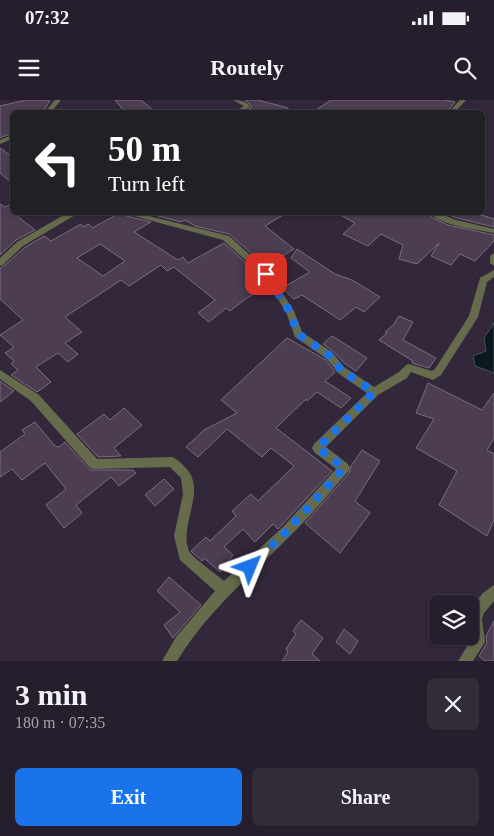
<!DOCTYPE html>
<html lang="en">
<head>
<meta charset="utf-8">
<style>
	body { margin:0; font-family:"Times New Roman",serif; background:#322b38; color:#f1f3f6; height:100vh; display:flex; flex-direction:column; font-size:19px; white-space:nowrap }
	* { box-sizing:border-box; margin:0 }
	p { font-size:16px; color:#a4a2a9 }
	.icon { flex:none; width:28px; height:28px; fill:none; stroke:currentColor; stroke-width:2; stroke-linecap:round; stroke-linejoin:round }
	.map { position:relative; height:561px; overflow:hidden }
	.panel { display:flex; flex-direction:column; background:#261e2c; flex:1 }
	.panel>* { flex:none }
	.top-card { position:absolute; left:10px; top:10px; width:475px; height:105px; border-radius:8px; box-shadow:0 1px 4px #0004,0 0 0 1px #423c48; background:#202124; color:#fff; overflow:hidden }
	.buttons { position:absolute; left:429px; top:495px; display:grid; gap:10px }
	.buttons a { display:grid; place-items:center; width:50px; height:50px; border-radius:8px; background:#261e2c; box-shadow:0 1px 4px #0004,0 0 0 1px #423c48; font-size:25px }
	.pin { position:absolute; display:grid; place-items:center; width:42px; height:42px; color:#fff; margin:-21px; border-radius:10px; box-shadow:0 2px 8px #0006 }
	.me { position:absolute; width:55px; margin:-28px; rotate:46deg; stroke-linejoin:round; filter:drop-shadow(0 0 4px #0008) }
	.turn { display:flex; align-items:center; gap:18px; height:105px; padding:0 15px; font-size:22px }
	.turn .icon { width:65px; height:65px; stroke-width:2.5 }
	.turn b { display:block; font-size:35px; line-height:42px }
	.round { display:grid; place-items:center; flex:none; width:52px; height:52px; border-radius:8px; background:#322b38 }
	.head { display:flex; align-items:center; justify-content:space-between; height:85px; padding:0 15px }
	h1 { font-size:30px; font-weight:700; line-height:38px }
	.cta { display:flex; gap:10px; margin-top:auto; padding:10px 15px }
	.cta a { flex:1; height:58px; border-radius:8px; background:#1a73e8; color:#fff; font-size:20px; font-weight:700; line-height:58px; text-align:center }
	.cta a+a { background:#322b38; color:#f1f3f6 }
	.status { display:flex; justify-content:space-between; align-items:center; height:35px; padding:0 25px; background:#261e2c; direction:ltr }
	.status svg { height:14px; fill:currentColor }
	header { display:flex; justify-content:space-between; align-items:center; height:65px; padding:0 15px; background:#261e2c; font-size:22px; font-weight:700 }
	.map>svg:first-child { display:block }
	.water { fill:#0b191e; stroke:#495158 }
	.building { fill:#4c3d51; stroke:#7c6c81; fill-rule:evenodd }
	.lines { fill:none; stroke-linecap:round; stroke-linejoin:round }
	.street { fill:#666b4c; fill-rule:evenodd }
	.route { stroke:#1a73e8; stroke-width:9; stroke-dasharray:0 16.2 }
</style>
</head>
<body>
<div class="status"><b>07:32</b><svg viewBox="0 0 49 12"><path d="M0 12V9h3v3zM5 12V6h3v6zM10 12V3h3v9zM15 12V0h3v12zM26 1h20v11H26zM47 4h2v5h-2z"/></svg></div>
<header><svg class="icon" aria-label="menu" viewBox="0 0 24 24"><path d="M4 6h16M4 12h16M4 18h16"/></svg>Routely<svg class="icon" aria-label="search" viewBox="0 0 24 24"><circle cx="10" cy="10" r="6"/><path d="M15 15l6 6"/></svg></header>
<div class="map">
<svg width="494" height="561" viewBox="0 0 494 561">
	<rect width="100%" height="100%" fill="#33283b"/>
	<path class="water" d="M 494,223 L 494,273 L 475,266 L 473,256 L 486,251 L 484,238 Z"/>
	<path class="building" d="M 26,0 L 50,0 L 43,12 L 12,12 L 12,33 L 0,38 L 0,6 Z
		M 115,0 L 141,0 L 155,12 L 125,12 Z
		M 245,0 L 258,0 L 288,8 L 288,12 L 244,12 L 252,7 Z
		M 331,0 L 443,0 L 455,2 L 447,12 L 313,12 Z
		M 0,48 L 12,57 L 12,83 L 0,73 Z
		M 0,104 L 5,107 L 12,104 L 12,112 L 35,130 L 16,140 L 0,155 Z
		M 143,112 L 288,112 L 265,126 L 294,149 L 266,166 L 229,134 L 195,126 L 185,120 L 181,122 Z
		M 335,112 L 427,112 L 433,118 L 448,125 L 494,135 L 494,141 L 475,161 L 460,154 L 451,165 L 431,156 L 439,143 L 417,164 L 399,159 L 403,145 L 381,134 L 368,146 L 343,134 L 355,123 Z
		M 442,112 L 472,112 L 494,119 L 494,127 L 457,118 Z
		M 118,114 L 151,122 L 134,132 L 178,160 L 183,157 L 188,163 L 224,143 L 256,172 L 254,173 L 267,186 L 247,198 L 230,211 L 226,208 L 209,222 L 198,213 L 215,200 L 174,167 L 167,171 L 161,165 L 129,186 L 121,180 L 65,217 L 82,232 L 65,243 L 78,254 L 68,262 L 58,253 L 36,267 L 51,282 L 37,292 L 11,275 L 18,270 L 11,264 L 14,261 L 5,253 L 14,247 L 0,235 L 23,220 L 0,199 L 0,168 L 4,166 L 24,148 L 44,136 L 51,141 L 81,124 L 83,127 L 89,124 L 92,128 ZM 100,144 L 125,161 L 103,176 L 77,158 Z
		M 297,149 L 335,174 L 352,180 L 380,197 L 364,212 L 356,207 L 340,220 L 302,195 L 294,199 L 282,188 L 310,172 L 291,158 Z
		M 399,216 L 413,222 L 403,240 L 436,258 L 429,268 L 412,263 L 413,261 L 379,240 L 387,233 L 385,232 L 394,224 Z
		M 332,236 L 367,258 L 356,271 L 344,263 L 334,252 L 323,244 Z
		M 287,238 L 326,260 L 335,272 L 325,281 L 351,298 L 341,308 L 317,292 L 307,301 L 306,299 L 276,328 L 332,371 L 278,429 L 273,424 L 255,442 L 243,429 L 224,447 L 233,455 L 220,472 L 204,458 L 202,461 L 191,451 L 206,437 L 210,441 L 236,416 L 232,411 L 251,394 L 258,401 L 294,366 L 271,348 L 262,357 L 227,329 L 198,357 L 186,347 L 204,330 L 237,313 L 221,300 Z
		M 0,281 L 14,291 L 0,302 Z
		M 428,283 L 482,310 L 494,293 L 494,338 L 487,350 L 494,354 L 494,420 L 487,436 L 439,405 L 457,371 L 416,348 L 434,319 L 416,313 Z
		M 124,308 L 142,325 L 114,348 L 121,356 L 98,357 L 77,334 L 104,314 L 110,320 Z
		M 35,322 L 55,346 L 59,347 L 65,342 L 90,370 L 133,370 L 136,373 L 119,386 L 111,377 L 76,405 L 82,413 L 64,428 L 46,405 L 66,389 L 45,363 L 22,380 L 12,369 L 0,377 L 0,352 L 25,334 L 22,330 Z
		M 362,350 L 380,361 L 355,401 L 370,413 L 340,453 L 305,423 L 349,373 L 351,366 Z
		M 164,379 L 174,389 L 155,406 L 145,395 Z
		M 169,477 L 201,505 L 173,538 L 164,525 L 180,512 L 157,491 Z
		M 301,520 L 323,538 L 312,554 L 320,561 L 282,561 L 288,552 L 286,549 L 296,534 L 293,531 Z
		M 494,521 L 494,561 L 485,561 L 479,556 L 487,543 L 486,536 Z
		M 344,529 L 358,541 L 350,554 L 336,542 Z"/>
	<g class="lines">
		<path class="street" d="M 55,0 L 61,0 L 51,12 L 45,12 Z
			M 233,0 C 240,0 247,1 250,7 L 241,12 L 234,12 L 244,6 Z
			M 460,0 L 466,0 L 455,12 L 449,12 Z
			M 12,35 L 12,39 L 0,44 L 0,40 Z
			M 69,112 L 77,112 L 77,114 L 23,146 L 3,165 L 0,166 L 0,158 L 17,142 Z
			M 119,112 L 133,112 L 229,136 L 269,172 L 294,211 L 302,232 L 333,253 L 344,267 L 374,287 L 399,272 L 406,265 L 409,264 L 432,271 L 435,269 L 469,216 L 480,178 L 494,170 L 494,177 L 487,182 L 478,217 L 441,275 L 433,280 L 411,272 L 407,278 L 378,295 L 326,347 L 348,364 L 350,368 L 348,372 C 329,393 310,417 289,437 C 249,477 207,512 177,561 L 162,561 L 176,537 L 215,491 L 180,460 L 174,436 L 183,394 L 181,378 L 170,367 L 94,369 L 90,368 L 31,301 L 0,279 L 0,270 L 39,295 L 97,359 L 172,357 C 177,359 180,362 184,366 C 209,389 178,424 189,451 C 192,457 217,475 224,481 L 283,427 L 336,369 L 314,352 L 312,348 L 314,344 L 367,293 L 338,273 L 327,259 L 295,237 L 286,212 L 263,176 L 223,140 Z
			M 429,112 L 436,112 L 456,120 L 494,129 L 494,133 C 479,130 437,125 429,112 Z
			M 494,153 L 494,166 L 490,163 L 490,156 Z
			M 494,485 L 494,501 L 484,513 L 482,519 L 485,542 L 473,561 L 458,561 L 471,540 L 470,513 L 474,504 L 483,493 Z"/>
	</g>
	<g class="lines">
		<path class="route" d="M 250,467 L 287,431 L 344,368 L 318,348 L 374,292 L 341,270 L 330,256 L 298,234 L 290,212 L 266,174"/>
	</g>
</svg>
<div class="buttons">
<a><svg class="icon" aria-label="layers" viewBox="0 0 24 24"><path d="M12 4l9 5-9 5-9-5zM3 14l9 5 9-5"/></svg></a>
</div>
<div class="pin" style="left:266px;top:174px;background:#d93025"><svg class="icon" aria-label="arrive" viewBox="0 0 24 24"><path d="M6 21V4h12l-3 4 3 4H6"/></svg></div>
<svg class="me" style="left:250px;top:467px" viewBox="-20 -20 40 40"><path d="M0-17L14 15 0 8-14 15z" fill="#1a73e8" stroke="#fff" stroke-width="4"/></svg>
<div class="top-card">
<div class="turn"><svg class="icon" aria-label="left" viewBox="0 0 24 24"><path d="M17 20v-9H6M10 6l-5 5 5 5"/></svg><div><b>50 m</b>Turn left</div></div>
</div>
</div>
<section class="panel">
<div class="head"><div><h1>3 min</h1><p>180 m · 07:35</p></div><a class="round"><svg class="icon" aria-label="close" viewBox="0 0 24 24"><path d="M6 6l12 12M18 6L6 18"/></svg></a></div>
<div class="cta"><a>Exit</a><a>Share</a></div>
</section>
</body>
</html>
